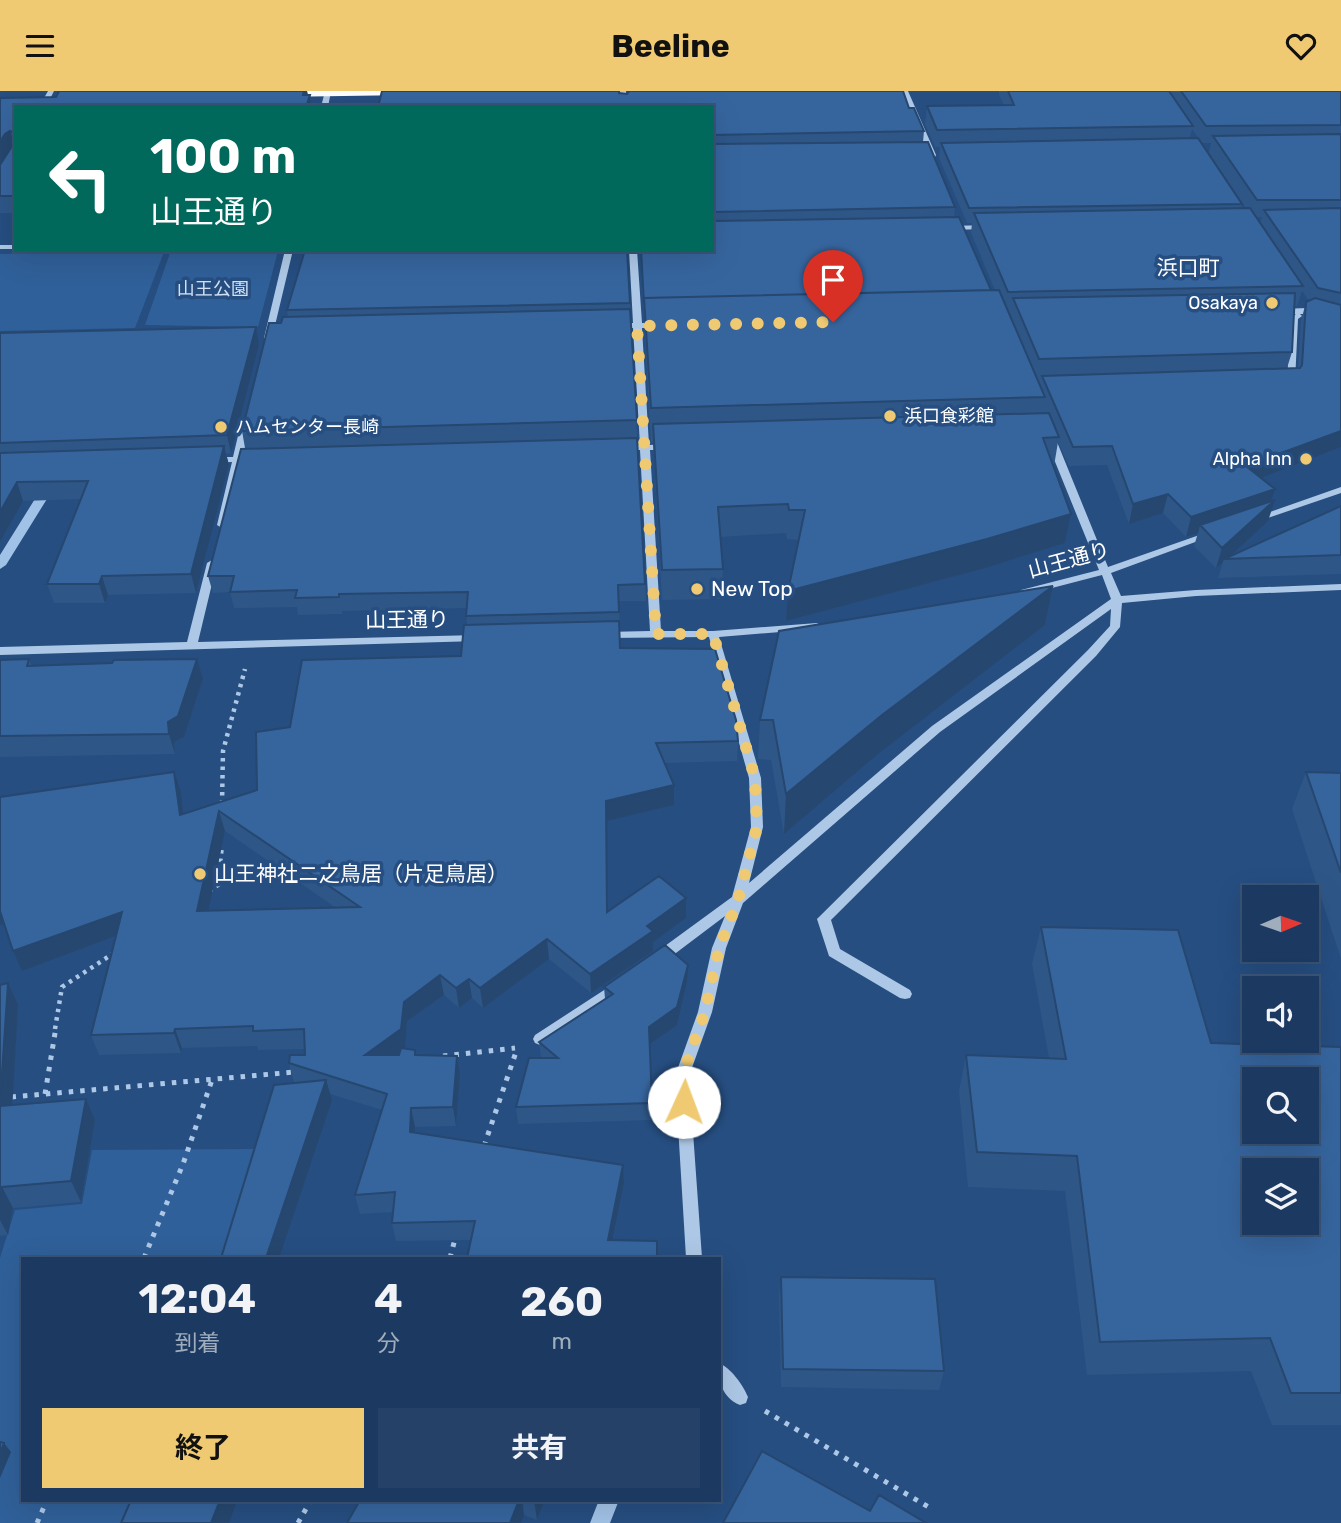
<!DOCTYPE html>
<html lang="ja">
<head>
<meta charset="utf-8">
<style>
	body { margin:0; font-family:Rubik,"Noto Sans JP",sans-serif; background:#254167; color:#f1f3f6; height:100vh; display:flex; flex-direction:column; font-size:26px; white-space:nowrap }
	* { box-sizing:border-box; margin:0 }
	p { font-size:23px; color:#a0adbd }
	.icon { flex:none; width:38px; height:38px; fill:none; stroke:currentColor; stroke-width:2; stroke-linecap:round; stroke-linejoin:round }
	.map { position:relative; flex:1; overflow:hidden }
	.panel { position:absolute; left:21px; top:1166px; width:700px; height:245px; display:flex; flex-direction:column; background:#1c3a61; border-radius:0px; box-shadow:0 7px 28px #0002,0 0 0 2px #3a5476 }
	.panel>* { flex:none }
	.hud { position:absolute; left:14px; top:14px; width:700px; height:147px; border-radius:0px; box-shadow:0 7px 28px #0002,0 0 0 2px #3a5476; background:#00695c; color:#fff; overflow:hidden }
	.needle { width:46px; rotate:88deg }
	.controls { position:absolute; left:1242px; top:794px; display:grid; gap:14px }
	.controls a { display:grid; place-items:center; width:77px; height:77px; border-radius:0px; background:#1c3a61; box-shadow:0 7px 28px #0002,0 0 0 2px #3a5476; font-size:35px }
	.pin { position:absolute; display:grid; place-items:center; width:60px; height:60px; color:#fff; margin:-72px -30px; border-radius:50% 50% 50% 0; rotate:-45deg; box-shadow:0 0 7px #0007 }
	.pin .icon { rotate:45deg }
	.me { position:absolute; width:77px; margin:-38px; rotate:2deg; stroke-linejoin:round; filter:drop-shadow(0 0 5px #0008) }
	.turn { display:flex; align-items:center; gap:24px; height:147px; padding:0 21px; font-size:32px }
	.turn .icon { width:91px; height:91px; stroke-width:2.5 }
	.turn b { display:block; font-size:49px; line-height:60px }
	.eta { display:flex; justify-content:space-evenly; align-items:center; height:119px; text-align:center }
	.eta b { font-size:42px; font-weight:700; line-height:49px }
	.cta { display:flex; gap:14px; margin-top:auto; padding:14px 21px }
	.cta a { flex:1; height:80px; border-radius:0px; background:#f0ca72; color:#111; font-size:28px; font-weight:700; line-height:80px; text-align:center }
	.cta a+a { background:#254167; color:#f1f3f6 }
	header { display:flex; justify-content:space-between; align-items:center; height:91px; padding:0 21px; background:#f0ca72; color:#111; font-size:32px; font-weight:700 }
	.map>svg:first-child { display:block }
	.green { fill:#306099 }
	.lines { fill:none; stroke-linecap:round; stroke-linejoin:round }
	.stream { fill:#a1c2e7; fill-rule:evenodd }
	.path-far1 { stroke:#adc8e6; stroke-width:4.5; stroke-dasharray:3.5 5; stroke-linecap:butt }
	.path { stroke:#adc8e6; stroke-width:5; stroke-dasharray:4.5 7; stroke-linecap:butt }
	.minor { fill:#adc8e6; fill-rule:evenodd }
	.highway { fill:#fff; fill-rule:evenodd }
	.wall { fill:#2e5788; fill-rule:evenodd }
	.shaded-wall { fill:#26476f }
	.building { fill:#36659e; stroke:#26476f; stroke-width:2; fill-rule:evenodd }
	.route { stroke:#f0ca72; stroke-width:12; stroke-dasharray:0 21.6 }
	.poi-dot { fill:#f0ca72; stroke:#264e81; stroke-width:2.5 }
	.labels { text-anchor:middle; stroke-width:7; stroke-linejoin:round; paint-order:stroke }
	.far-park-label { font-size:18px; fill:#d0e1f5; stroke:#264e81 }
	.far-poi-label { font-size:18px; fill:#fff; stroke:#264e81; text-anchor:end }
	.far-quarter-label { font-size:21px; fill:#fff; stroke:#264e81 }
	.street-label { font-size:21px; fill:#fff; stroke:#264e81 }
	.poi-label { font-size:21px; fill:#fff; stroke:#264e81; text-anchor:start }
</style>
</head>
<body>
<header><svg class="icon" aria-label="menu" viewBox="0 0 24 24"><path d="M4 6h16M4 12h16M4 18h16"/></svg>Beeline<svg class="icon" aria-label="heart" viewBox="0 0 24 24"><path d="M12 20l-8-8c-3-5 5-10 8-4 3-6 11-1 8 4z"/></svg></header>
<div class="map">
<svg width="1341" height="1432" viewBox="0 0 1341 1432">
	<rect width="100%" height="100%" fill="#264e81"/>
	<path class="green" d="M 278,160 L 258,236 L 145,234 L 170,162 Z
		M 164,161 L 135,237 L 0,240 L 0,163 Z
		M 264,1058 L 231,1167 L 23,1167 L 23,1409 L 149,1409 L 140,1432 L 0,1432 L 0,1167 L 15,1119 L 82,1113 L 92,1059 Z"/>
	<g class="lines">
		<path class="stream" d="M 49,392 L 55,395 L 6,474 L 0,478 L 0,464 L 43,395 Z
			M 599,1409 L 619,1409 L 610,1432 L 590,1432 Z"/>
		<path class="path-far1" d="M 222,713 L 223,660 L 245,578
			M 209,800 L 218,794 L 222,754
			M 55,938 L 62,896 L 114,862"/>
		<path class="path" d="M 443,965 L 515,957
			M 45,1003 L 56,936
			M 0,1007 L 295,981
			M 484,1055 L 516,961
			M 144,1167 L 183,1073 L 212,989
			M 450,1167 L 456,1144
			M 765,1320 L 932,1418
			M 37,1432 L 47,1409
			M 298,1432 L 311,1409"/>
		<path class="minor" d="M 48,0 L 54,0 L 46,16 L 39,16 Z
			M 325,0 L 331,0 L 328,16 L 321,16 Z
			M 620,0 L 626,0 L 627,16 L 621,16 Z
			M 902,0 L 908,0 L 936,64 L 935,66 L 928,64 Z
			M 991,134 L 991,138 L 988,138 L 947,139 L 943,137 L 947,135 Z
			M 0,154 L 16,154 L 16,158 L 0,158 Z
			M 285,159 L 293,159 L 272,247 L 268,250 L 264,247 Z
			M 629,159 L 637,159 L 642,232 L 661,231 L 665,234 L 661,237 L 642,237 L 649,354 L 668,353 L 673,356 L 668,359 L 650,359 L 661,540 L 713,540 L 817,532 L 822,535 L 817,538 L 719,546 L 761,687 L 763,736 L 749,792 L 932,635 L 1111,508 L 1102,484 L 1025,504 L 1020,501 L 1021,499 L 1099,479 L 1045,346 L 1047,344 L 1053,344 L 1055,346 L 1108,476 L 1208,441 L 1216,441 L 1217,443 L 1111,482 L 1121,505 L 1196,499 L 1341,493 L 1341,499 L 1196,505 L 1122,512 L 1120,536 L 1096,565 L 831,829 L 840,858 L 910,899 L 912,903 L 910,907 L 905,908 L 900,907 L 829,865 L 817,828 L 1088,559 L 1110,535 L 1111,518 L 940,641 L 743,812 L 726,857 L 712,921 L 689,985 L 702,1167 L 686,1167 L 675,985 L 698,921 L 712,857 L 725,825 L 664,871 L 654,871 L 652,867 L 654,863 L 732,806 L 751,736 L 749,687 L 709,546 L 605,547 L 600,544 L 605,541 L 650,540 L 640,359 L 623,360 L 618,357 L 623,354 L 640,354 L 633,237 L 616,238 L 612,235 L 616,232 L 633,232 Z
			M 1308,217 L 1341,225 L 1341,231 L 1308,223 L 1300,223 L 1302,225 L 1298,228 L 1295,291 L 1293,293 L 1287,293 L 1290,227 L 1296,223 L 1278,224 L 1274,221 L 1278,218 Z
			M 246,329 L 251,332 L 243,365 L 255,365 L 260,368 L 255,371 L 242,371 L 227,434 L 222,437 L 217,434 L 232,371 L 214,372 L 209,369 L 214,366 L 233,366 L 241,332 Z
			M 1341,396 L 1341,402 L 1259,430 L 1251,430 L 1250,428 Z
			M 212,469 L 217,472 L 198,551 L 478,544 L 483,547 L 478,550 L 0,564 L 0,556 L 187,551 L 207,472 Z
			M 618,890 L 623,891 L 625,895 L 623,899 L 545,952 L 540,954 L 535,952 L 533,948 L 535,944 Z
			M 719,1272 C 731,1277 743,1294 748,1306 L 746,1312 L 740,1314 C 721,1306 719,1290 719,1272 Z"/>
		<path class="highway" d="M 281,0 L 415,0 L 416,1 L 410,4 L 277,6 L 277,2 Z"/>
	</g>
	<path class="wall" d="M 59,0 L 307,0 L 308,4 L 310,4 L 311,16 L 16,16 L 16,122 L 0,122 L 0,7 L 56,6 Z
		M 629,0 L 903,0 L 909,17 L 924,40 L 923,51 L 955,116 L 954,126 L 991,199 L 995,199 L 971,142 L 972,132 L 967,132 L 939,67 L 940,56 L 935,56 L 925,33 L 927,15 L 1004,14 L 999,4 L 999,0 L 1341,0 L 1341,356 L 1261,387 L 1271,410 L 1268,430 L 1229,465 L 1341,415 L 1341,483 L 1218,487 L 1223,471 L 1216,477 L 1194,455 L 1198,442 L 1186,446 L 1163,422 L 1129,433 L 1107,374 L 1069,375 L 1058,351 L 1054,375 L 1071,423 L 1065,452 L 982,478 L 786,530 L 788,500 L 799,449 L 787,448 L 786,442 L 720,446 L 723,478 L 722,508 L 662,509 L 653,351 L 651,351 L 640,159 L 712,159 L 712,16 L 619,2 L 627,3 ZM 1192,38 L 1202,52 L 1211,52 L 1209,62 L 1246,117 L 1241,118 L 1242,113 L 1190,47 ZM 1256,126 L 1262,126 L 1260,132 ZM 1302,200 L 1309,210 L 1306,211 L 1301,230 L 1298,277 L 1287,277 L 1292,261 L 1294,216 L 1297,215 Z
		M 627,159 L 646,510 L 619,510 L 620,557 L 738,650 L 737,670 L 664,672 L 674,714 L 607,730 L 608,821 L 686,807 L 686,827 L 653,851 L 653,860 L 591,902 L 549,868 L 483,917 L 472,907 L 459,917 L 444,904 L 407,930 L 405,957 L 415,959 L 416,964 L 460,984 L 456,1035 L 415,1036 L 415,1042 L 623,1074 L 624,1092 L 613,1149 L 657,1150 L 657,1167 L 467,1167 L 471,1149 L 396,1150 L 392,1132 L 393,1121 L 360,1123 L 355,1104 L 382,1019 L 330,1003 L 332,1009 L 294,991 L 289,972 L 305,964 L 305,958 L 258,959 L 257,955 L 182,957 L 181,962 L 99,964 L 91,944 L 116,845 L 22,880 L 13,860 L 181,701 L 184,723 L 257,699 L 290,636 L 461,565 L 467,534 L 466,517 L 342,520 L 342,523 L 298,524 L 297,516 L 234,517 L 230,501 L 213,502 L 208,485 L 245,357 L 242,340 L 281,232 L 288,226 L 287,219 ZM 225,740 L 336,817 L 208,820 Z
		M 256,236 L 259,254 L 231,362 L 226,363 L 229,374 L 196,502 L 108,504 L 105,512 L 54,512 L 47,493 L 81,408 L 23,410 L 0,451 L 0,242 Z
		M 1053,495 L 1045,534 L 878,663 L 784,743 L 771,669 L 758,668 L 760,629 Z
		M 29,568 L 32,575 L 112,572 L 197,568 L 203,588 L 184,646 L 174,651 L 175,663 L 0,666 L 0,569 Z
		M 1306,681 L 1341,682 L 1341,868 L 1292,718 Z
		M 1041,836 L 1211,952 L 1341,956 L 1341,1334 L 1272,1334 L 1251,1280 L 1087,1284 L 1065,1100 L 968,1096 L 959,1000 L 966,964 L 1049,967 L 1032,873 Z
		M 687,891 L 677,934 L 650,953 L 652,1029 L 518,1033 L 516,1016 L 541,967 L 539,951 L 605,908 L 604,896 Z
		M 0,894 L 18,914 L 12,1014 L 86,1008 L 95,1029 L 81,1111 L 13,1117 L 8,1144 L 0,1145 Z
		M 781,1186 L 944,1280 L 939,1299 L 781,1296 L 779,1205 Z
		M 360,1409 L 545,1409 L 537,1429 L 524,1424 Z"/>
	<path class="shaded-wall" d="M 304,0 L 307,0 L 308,8 L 310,4 L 311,16 L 305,16 L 303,4 Z
		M 10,40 L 15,56 L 0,76 L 0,51 L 5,43 Z
		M 256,236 L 259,254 L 231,362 L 227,344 Z
		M 1341,340 L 1341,356 L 1240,395 L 1246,375 Z
		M 224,355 L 229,374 L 196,502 L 191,483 Z
		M 17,391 L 23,410 L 0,451 L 0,421 Z
		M 1275,398 L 1270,413 L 1275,409 L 1268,430 L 1227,468 L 1224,468 L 1223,471 L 1216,477 L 1222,457 L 1200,434 L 1198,442 L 1186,446 L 1191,426 Z
		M 1168,403 L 1163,422 L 1129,433 L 1133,413 Z
		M 1071,423 L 1065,452 L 982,478 L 786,530 L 788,500 Z
		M 102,485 L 108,504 L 105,512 L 99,493 Z
		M 1053,495 L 1045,534 L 878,663 L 784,743 L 786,703 L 882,624 Z
		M 197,568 L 203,588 L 184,646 L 174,651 L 175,663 L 169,643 L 168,631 Z
		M 174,681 L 181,701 L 186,744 L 180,724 Z
		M 674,694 L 674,714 L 607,730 L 608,841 L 606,710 Z
		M 219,720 L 225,740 L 204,840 L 197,820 Z
		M 686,807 L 686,827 L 653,851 L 653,860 L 591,902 L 590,883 L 647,835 Z
		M 0,818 L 6,832 L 0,834 Z
		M 122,821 L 129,840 L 22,880 L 13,860 Z
		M 547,848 L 549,868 L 483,917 L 480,897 Z
		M 688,874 L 687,891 L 677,934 L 650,953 L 649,936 Z
		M 440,884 L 444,904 L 407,930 L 405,958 L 369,984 L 365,964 L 404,911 Z
		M 469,888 L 472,907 L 459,917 L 456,897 Z
		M 8,892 L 18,914 L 11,1037 L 0,1016 Z
		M 175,938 L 182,957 L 181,962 L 174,942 Z
		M 457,965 L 460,984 L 456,1035 L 453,1016 Z
		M 326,989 L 332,1009 L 279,1167 L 266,1167 Z
		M 86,1008 L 95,1029 L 81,1111 L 71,1090 Z
		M 411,1017 L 415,1036 L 414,1060 L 410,1041 Z
		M 623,1074 L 624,1092 L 609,1167 L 608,1149 Z
		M 2,1096 L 13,1117 L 8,1144 L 0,1129 L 0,1107 Z
		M 4,1352 L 11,1361 L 0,1387 L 0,1362 Z
		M 220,1409 L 237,1409 L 229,1432 L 211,1432 Z
		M 519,1409 L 522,1409 L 524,1424 L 521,1432 L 510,1432 Z
		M 534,1409 L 545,1409 L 537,1429 Z"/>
	<path class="building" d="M 59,0 L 304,0 L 303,4 L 310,4 L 306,16 L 16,16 L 16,105 L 0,105 L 0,74 L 14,52 L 14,42 L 10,40 L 5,43 L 0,51 L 0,7 L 56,6 Z
		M 382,0 L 619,0 L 619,2 L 627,3 L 629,0 L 903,0 L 909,17 L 914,17 L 924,40 L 712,44 L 712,16 L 378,16 Z
		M 1008,0 L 1169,0 L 1193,35 L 937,39 L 927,15 L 1014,14 Z
		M 1181,0 L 1341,0 L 1341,34 L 1206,35 Z
		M 1341,43 L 1341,109 L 1257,109 L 1213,45 Z
		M 1198,47 L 1242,113 L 969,117 L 941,52 Z
		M 928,51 L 955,116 L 712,121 L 712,53 Z
		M 1250,117 L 1303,195 L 1008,201 L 974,122 Z
		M 1341,117 L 1341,202 L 1318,197 L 1264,119 Z
		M 959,126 L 991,199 L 644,207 L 644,212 L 641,159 L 712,159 L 712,130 Z
		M 305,159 L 627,159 L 630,212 L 287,219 Z
		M 999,199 L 1045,306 L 651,317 L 644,207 Z
		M 1295,202 L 1292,261 L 1039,268 L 1013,207 Z
		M 1315,207 L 1341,214 L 1341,340 L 1246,375 L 1275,398 L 1191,426 L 1168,403 L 1133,413 L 1112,355 L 1073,356 L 1042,285 L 1300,277 L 1302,274 L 1306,211 Z
		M 630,218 L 637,329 L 242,340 L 269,232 L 281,232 L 283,226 Z
		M 256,236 L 227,344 L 0,352 L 0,242 Z
		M 1049,322 L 1059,346 L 1043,347 L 1071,423 L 987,448 L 788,500 L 805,419 L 789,419 L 788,413 L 718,416 L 723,478 L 662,479 L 653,333 Z
		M 637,347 L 645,493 L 618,494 L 619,521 L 466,525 L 468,501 L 339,503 L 339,506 L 295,507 L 297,499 L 230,501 L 234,485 L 208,485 L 241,358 Z
		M 224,355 L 191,483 L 102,485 L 99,493 L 47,493 L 88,390 L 17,391 L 0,421 L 0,362 Z
		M 1275,409 L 1222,457 L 1200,434 Z
		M 1341,415 L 1341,464 L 1224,468 Z
		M 1053,495 L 882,624 L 786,703 L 773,629 L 760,629 L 779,540 Z
		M 619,530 L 620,557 L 715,558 L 736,629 L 738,650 L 656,652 L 674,694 L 606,710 L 607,821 L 659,785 L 686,807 L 647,835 L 653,840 L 590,883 L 547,848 L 480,897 L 469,888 L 456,897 L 440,884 L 404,911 L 401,938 L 365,964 L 399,964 L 401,957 L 415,959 L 415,964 L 457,965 L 453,1016 L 411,1017 L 410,1041 L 623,1074 L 608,1149 L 657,1150 L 657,1167 L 467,1167 L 475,1130 L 392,1132 L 395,1101 L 355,1104 L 387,1003 L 289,972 L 290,964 L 305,964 L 304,938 L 253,940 L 253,935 L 175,938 L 174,942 L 91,944 L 122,821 L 13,860 L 0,820 L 0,706 L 174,681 L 180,724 L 257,699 L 256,641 L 290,636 L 302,569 L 461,565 L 464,534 ZM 219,720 L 360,816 L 197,820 Z
		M 29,568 L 27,575 L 112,572 L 114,569 L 197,568 L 178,625 L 168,631 L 169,643 L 0,645 L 0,569 Z
		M 1306,681 L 1341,682 L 1341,782 Z
		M 1041,836 L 1178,839 L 1211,952 L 1341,956 L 1341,1302 L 1291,1302 L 1270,1247 L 1100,1251 L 1077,1065 L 977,1061 L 966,964 L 1066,968 ZM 1255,989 L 1307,989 L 1307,1041 L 1255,1041 ZM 1255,1080 L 1307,1080 L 1307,1132 L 1255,1132 Z
		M 665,854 L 688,874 L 677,916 L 649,936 L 652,1012 L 516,1016 L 529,967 L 558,967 L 539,951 L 613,903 L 604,896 Z
		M 8,892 L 0,1012 L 0,894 Z
		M 326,989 L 266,1167 L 221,1167 L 274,994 Z
		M 86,1008 L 71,1090 L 2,1096 L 0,1107 L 0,1015 Z
		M 781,1186 L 935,1188 L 944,1280 L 783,1278 Z
		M 0,1351 L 4,1352 L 0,1362 Z
		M 762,1360 L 870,1420 L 879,1404 L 926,1432 L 723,1432 Z
		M 131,1409 L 220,1409 L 211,1432 L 121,1432 Z
		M 360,1409 L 519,1409 L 510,1432 L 347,1432 Z"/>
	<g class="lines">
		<path class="route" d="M 684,1011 L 682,985 L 705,921 L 719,857 L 738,809 L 757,736 L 755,687 L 713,543 L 656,543 L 637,235 L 833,231"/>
	</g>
	<g class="poi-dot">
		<circle cx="1272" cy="212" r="7"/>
		<circle cx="890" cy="325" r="7"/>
		<circle cx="221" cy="336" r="7"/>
		<circle cx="1306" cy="368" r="7"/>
		<circle cx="697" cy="498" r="7"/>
		<circle cx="200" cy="783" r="7"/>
	</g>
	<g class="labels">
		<g class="far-park-label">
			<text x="213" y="204">山王公園</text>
		</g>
		<g class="far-poi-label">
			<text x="1258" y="218">Osakaya</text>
			<text x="904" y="331" text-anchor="start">浜口食彩館</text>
			<text x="235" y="342" text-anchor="start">ハムセンター長崎</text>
			<text x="1292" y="374">Alpha Inn</text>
		</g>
		<g class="far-quarter-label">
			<text x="1188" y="184">浜口町</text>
		</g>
		<g class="street-label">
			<text transform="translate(1069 469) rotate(-15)" y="7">山王通り</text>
			<text transform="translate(407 529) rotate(-1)" y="7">山王通り</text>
		</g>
		<g class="poi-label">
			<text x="711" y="505">New Top</text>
			<text x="214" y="790">山王神社ニ之鳥居（片足鳥居）</text>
		</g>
	</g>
</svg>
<div class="controls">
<a><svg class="needle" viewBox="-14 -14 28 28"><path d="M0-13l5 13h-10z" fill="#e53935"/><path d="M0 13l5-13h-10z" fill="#a0adbd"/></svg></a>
<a><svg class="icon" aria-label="sound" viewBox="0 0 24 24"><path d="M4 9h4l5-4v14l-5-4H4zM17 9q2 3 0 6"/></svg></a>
<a><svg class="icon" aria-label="search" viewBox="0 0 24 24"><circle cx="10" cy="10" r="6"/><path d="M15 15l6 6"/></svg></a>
<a><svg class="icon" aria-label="layers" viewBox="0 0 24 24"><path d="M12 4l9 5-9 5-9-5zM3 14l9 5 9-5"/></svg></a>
</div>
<div class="pin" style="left:833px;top:231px;background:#d93025"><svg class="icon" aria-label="arrive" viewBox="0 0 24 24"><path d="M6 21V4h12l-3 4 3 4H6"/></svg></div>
<svg class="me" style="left:684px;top:1011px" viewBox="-20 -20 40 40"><circle r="19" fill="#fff"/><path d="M0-13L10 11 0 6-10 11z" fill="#f0ca72"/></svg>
<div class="hud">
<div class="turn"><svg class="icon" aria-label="left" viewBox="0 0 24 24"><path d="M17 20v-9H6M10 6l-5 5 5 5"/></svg><div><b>100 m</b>山王通り</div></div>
</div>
<section class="panel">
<div class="eta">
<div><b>12:04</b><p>到着</p></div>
<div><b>4</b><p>分</p></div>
<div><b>260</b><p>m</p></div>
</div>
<div class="cta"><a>終了</a><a>共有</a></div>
</section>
</div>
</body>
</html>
